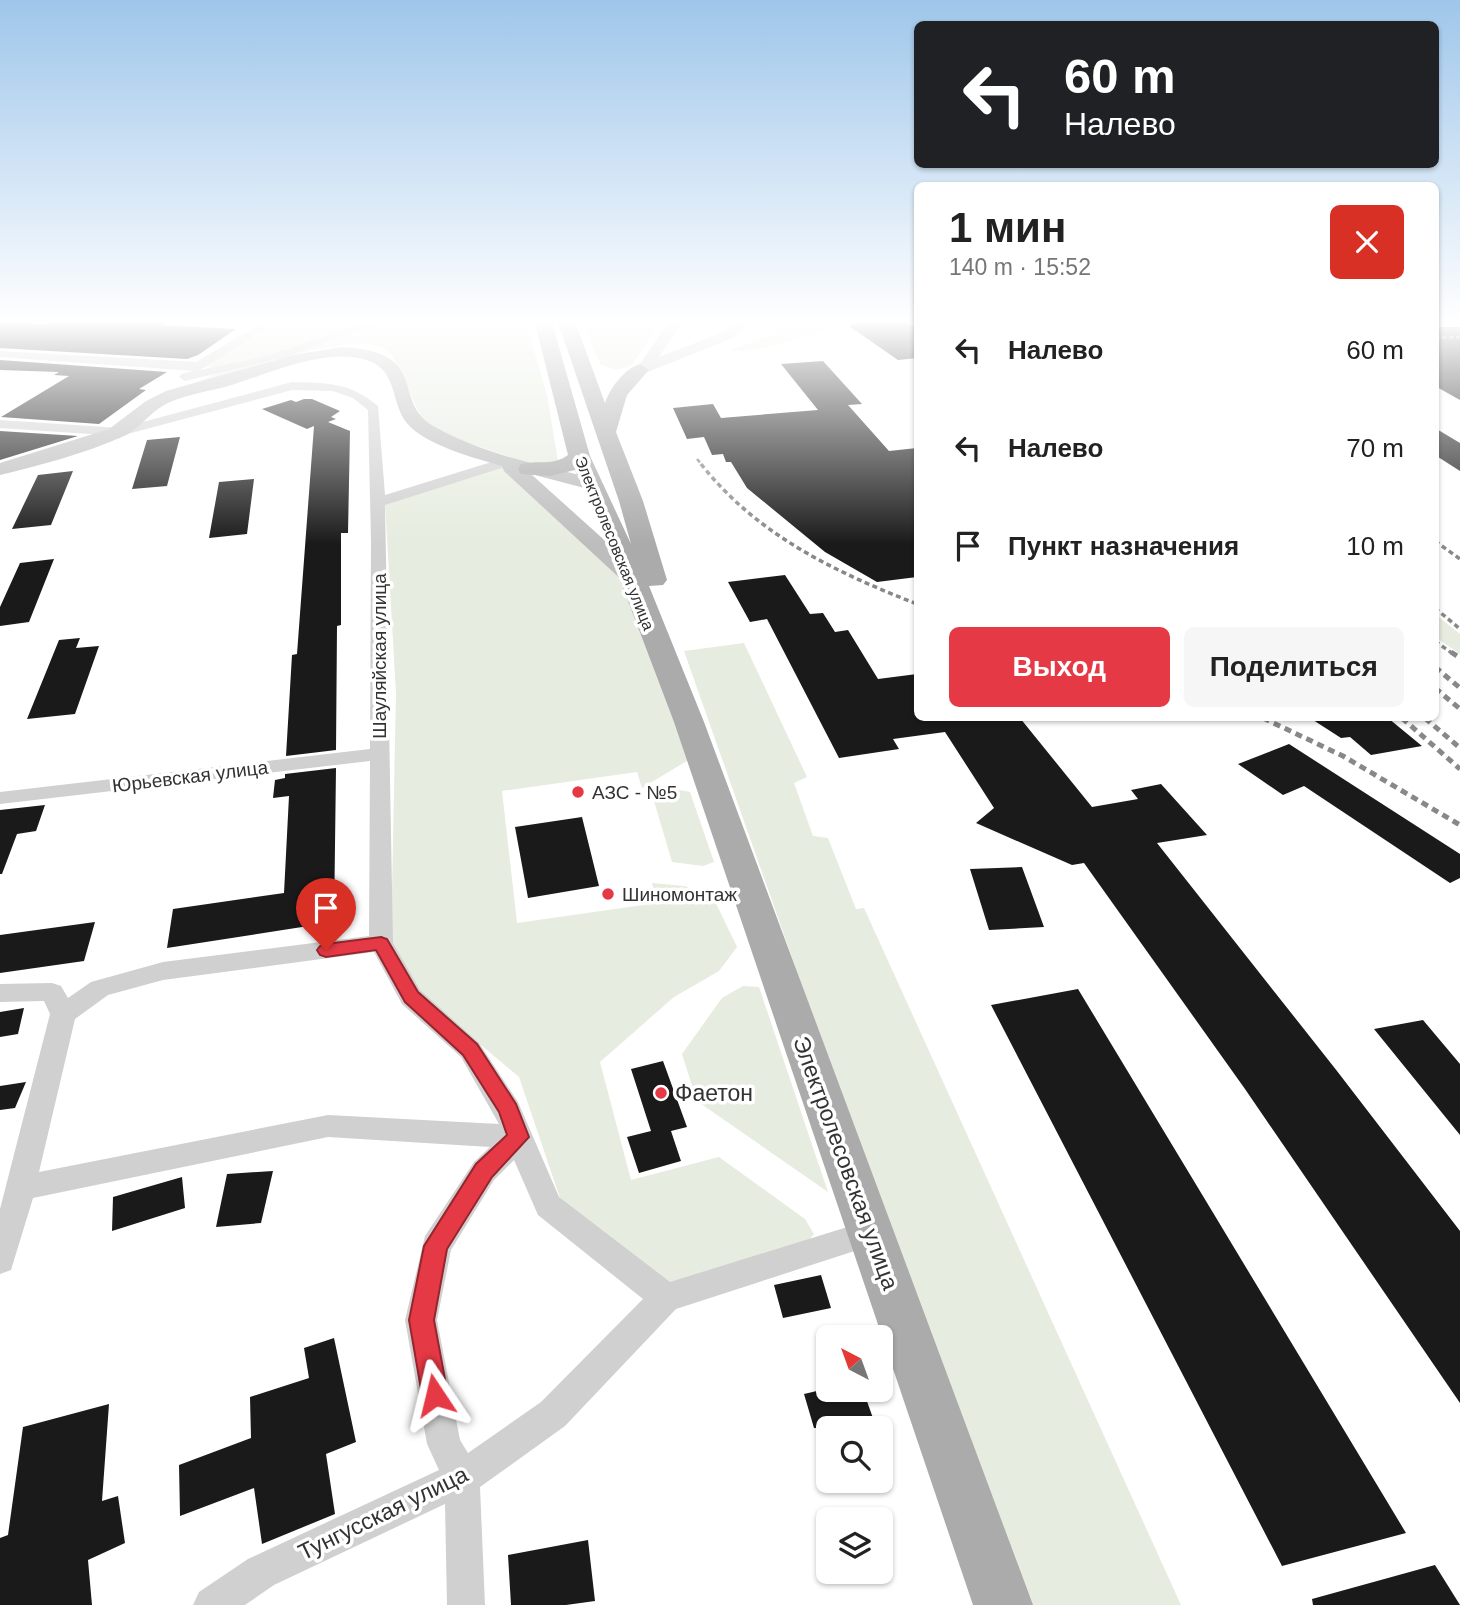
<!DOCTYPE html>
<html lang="ru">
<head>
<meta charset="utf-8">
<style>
	body { margin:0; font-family:Arial,sans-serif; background:#f6f6f6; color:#222; height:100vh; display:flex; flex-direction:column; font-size:26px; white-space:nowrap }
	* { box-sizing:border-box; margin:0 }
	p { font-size:23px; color:#767676 }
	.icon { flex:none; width:38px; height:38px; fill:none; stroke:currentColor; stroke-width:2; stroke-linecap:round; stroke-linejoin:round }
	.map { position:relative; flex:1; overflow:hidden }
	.side { position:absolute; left:914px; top:182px; width:525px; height:539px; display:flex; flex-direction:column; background:#fff; border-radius:10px; box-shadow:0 2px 5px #0004 }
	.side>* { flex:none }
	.top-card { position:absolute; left:914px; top:21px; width:525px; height:147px; border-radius:10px; box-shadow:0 2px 5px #0004; background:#202124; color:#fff; overflow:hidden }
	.needle { width:46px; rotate:319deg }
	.fabs { position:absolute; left:816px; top:1325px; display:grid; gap:14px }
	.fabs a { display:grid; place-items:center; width:77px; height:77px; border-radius:10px; background:#fff; box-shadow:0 2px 5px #0004; font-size:35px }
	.pin { position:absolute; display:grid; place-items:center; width:60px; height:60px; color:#fff; margin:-72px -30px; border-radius:50% 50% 50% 0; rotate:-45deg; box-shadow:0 0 7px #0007 }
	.pin .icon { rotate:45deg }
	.me { position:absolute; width:77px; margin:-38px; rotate:350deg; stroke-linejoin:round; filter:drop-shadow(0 0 5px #0008) }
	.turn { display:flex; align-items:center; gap:24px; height:147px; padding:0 35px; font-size:32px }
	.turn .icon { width:91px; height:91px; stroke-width:2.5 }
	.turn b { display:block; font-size:49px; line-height:60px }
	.round { display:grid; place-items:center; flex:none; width:74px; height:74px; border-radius:10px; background:#f6f6f6 }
	.head { display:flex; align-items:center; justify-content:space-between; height:119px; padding:0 35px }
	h1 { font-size:42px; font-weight:600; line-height:52px }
	.primary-button { display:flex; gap:14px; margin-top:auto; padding:14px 35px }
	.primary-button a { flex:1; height:80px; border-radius:10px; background:#e63946; color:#fff; font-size:28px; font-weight:600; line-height:80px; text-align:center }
	.primary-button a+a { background:#f6f6f6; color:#222 }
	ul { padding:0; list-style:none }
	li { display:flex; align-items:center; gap:21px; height:98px; padding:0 35px }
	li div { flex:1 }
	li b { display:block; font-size:26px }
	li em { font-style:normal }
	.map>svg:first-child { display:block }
	.green { fill:#e6ecdf }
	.building { fill:#1a1a1a }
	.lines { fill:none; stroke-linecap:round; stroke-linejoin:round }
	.minor { fill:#d0d0d0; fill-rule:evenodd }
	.tertiary { fill:#d0d0d0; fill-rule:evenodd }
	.secondary { fill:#bdbdbd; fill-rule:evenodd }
	.primary { fill:#ababab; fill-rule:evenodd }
	.rail-far2 { stroke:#888; stroke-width:2.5; stroke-dasharray:4.5 2.5; stroke-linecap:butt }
	.rail-far1 { stroke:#888; stroke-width:3.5; stroke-dasharray:5 3.5; stroke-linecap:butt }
	.rail { stroke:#888; stroke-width:5; stroke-dasharray:7 5; stroke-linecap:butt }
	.route { fill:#e63946; stroke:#96252e; stroke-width:2 }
	.poi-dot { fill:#e63946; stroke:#fff; stroke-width:2.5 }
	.labels { text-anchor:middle; stroke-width:7; stroke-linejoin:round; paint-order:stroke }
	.far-street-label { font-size:16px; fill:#333; stroke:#fff }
	.street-label { font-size:19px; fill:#333; stroke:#fff }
	.poi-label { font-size:19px; fill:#333; stroke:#fff; text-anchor:start }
	.near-poi-label { font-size:23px; fill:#333; stroke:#fff; text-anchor:start }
	.near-street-label { font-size:23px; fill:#333; stroke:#fff }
</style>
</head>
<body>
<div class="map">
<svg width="1460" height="1605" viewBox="0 0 1460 1605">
	<rect width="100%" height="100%" fill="#fff"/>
	<path class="green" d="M 282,319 L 525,319 L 547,395 L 558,461 L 535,465 L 442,434 L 423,421 L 392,355 C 386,350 382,346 373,345 C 331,338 238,372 193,384 L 227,369 L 203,366 Z
		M 580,319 L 662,319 L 632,365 L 617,370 L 601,365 Z
		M 800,319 L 850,319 L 858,323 C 815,328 776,352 733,351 L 732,349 L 781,332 L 770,327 Z
		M 504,466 L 619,574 L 690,759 L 642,788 L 637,772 L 502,791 L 517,923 L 657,903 L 652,883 L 684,886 L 712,895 L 737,947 L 719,971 L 674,997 L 600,1062 L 631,1180 L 719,1157 L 805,1219 L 814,1234 L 806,1243 L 664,1285 L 560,1198 L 519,1077 L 418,992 L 391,940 L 396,693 L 385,503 Z
		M 1435,614 L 1460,634 L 1460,654 L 1435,637 Z
		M 744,643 L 807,777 L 794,783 L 813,836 L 828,838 L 856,909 L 864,908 L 1181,1605 L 1024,1605 L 887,1227 L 684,651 Z
		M 679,790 L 690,792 L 714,862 L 703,866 L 672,862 L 654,801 Z
		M 743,986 L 759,987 L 828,1192 L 697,1101 L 682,1054 L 722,998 Z"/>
	<path class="building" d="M 47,319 L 171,319 L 161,325 L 236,329 L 198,355 L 187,359 L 0,348 L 0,322 L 47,324 Z
		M 869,319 L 898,319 L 917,327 L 917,358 L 898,360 L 849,326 Z
		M 1435,327 L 1460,327 L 1460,400 L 1435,386 Z
		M 0,360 L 167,372 L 139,389 L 146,390 L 99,424 L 1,417 L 69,376 L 54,375 L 59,372 L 0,370 Z
		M 823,361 L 862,404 L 848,405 L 889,451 L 917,448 L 917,577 L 877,582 L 825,552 L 747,488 L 731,462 L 726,462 L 723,454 L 712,455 L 704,437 L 687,439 L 673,408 L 713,404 L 721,418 L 818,410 L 781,364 Z
		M 304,399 L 312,399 L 340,411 L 331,417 L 336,419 L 328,422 L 350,431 L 348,533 L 341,533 L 341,625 L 337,626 L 336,750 L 286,756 L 292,655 L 297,654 L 314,426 L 307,429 L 262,409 L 291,400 L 296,402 Z
		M 1435,428 L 1460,443 L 1460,471 L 1435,455 Z
		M 0,431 L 78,436 L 0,460 Z
		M 180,437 L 167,486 L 132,489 L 147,440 Z
		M 73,471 L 51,525 L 12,529 L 38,475 Z
		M 254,479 L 247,534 L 209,538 L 219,482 Z
		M 54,559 L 29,622 L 0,626 L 0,607 L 20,563 Z
		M 785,575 L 810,614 L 823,613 L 835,632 L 848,630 L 878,679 L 917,674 L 917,718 L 1020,718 L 1092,807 L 1138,799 L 1131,790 L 1161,784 L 1207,835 L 1157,843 L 1337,1071 L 1460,1231 L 1460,1403 L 1245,1089 L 1084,863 L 1072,865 L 976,823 L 994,808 L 945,732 L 893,739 L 899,749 L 839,758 L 767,619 L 750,622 L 728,582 Z
		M 80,638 L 76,648 L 99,646 L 75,714 L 27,719 L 59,640 Z
		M 1310,718 L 1388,718 L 1422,746 L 1371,755 L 1350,737 L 1341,738 Z
		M 1289,744 L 1460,854 L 1460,878 L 1450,883 L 1304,786 L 1283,795 L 1238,764 Z
		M 336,768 L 334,922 L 167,948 L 173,909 L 284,893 L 289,796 L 273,798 L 275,780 L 285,778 L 285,774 Z
		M 45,805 L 36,831 L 17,834 L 2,874 L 0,874 L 0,810 Z
		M 582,817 L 599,886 L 528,898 L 515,827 Z
		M 1022,867 L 1044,927 L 989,930 L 970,869 Z
		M 95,922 L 84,961 L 0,973 L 0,935 Z
		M 1078,989 L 1212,1211 L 1406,1533 L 1282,1566 L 991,1005 Z
		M 24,1008 L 18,1034 L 0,1037 L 0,1012 Z
		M 1423,1020 L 1460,1064 L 1460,1135 L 1374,1029 Z
		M 663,1061 L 687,1127 L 671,1131 L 681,1161 L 639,1173 L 627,1137 L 651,1131 L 631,1069 Z
		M 26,1082 L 15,1108 L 0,1110 L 0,1086 Z
		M 273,1171 L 261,1223 L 216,1227 L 227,1174 Z
		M 182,1177 L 185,1208 L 112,1231 L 113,1197 Z
		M 821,1275 L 831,1308 L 783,1318 L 774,1285 Z
		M 334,1338 L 356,1442 L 326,1454 L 335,1514 L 262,1544 L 254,1488 L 180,1516 L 179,1465 L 251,1438 L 250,1397 L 309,1378 L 304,1348 Z
		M 821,1390 L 863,1390 L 874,1421 L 847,1428 L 814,1428 L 804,1394 Z
		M 109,1404 L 102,1501 L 118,1496 L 125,1543 L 88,1560 L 92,1605 L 0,1605 L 0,1538 L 8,1535 L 23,1427 Z
		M 588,1540 L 595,1601 L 566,1605 L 511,1605 L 508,1555 Z
		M 1435,1565 L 1460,1605 L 1313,1605 L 1312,1599 Z"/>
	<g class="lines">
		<path class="minor" d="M 268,319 L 281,319 L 200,370 C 227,364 255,360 281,351 C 320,339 355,319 397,319 L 349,333 L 286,357 L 185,381 L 179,377 L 181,374 L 194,371 L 0,357 L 0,351 L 196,362 Z
			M 292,382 C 328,383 349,382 378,406 L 385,495 L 501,459 L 511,459 L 513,462 L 511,465 L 385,505 L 393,943 L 420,990 L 479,1043 L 518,1102 L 559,1197 L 670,1282 L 870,1220 L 881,1224 L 885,1233 L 881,1242 L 870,1246 L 676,1309 L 565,1426 L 480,1487 L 485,1605 L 447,1605 L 445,1504 L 274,1585 L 245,1605 L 193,1605 L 199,1592 L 248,1559 L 439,1470 L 427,1444 L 405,1320 L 425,1236 L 474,1162 L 490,1147 L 328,1137 L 33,1198 L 11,1270 L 0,1274 L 0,1209 L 50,1014 L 44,1001 L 0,1002 L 0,984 L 52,983 L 61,986 L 68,998 L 91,982 L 163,962 L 369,936 L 370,761 L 0,804 L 0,792 L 370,749 L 371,541 L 368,410 L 353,398 L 333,391 L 292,390 L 120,436 L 0,428 L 0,420 L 120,428 ZM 374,952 L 402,1004 L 461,1057 L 499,1124 L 328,1115 L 39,1172 L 75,1019 L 108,995 L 163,980 ZM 514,1160 L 538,1215 L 643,1299 L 541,1402 L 468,1453 L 460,1440 L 437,1320 L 451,1250 L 494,1180 Z"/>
		<path class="tertiary" d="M 671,319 L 684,319 L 659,357 L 723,332 L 730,326 L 730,319 L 744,319 L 744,327 L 733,338 L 645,373 L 635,373 L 633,370 L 639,365 Z"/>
		<path class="secondary" d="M 342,347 C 433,352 389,402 435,427 C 485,455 545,466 599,480 L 602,484 L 599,488 L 592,490 L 531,474 L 641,573 L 645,578 L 641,583 L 625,583 L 504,471 L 502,466 C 475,458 424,445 406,422 C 391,402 397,371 369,361 C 328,345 266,375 225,387 C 205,392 183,395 164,405 C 148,414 139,430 122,437 C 83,454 41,465 0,475 L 0,463 L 109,429 L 146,401 L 166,391 L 293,355 Z"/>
		<path class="primary" d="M 534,319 L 551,319 L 590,456 L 631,544 L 619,501 L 557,319 L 574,319 L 605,403 C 610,388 625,368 640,364 L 649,370 L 627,395 L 616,432 L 643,501 L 667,580 L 663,585 L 649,586 L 704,722 L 1033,1605 L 973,1605 L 674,722 L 594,511 L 575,470 L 550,476 L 521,474 L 518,469 L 521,464 C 538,460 553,466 568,455 Z"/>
		<path class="rail-far2" d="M 905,319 L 917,323
			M 1435,338 L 1460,337
			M 697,459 L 703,466"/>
		<path class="rail-far1" d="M 701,464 C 757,535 835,572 917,604
			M 1435,541 L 1460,559
			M 1435,608 L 1460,629
			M 1435,641 L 1453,654"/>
		<path class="rail" d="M 1451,652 L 1460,658
			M 1435,667 L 1460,688
			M 1435,688 L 1460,709
			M 1263,718 L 1343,756 L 1460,825
			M 1402,718 L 1460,769
			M 1425,718 L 1460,748"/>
	</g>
	<linearGradient id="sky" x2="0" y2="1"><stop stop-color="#9ec6ea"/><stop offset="0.59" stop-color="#fff"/><stop offset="1" stop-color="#fff" stop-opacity="0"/></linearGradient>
	<rect width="1460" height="544" fill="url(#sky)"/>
	<path class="route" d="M 381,937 L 387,939 L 418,992 L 477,1044 L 516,1104 L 529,1137 L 492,1177 L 447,1249 L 434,1320 L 448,1395 L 444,1403 L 435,1407 L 426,1403 L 422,1395 L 409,1320 L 424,1246 L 476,1164 L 507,1135 L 499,1112 L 463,1055 L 405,1002 L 376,950 L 326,957 L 320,955 L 317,950 L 320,946 L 326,944 Z"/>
	<g class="poi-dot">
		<circle cx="578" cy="792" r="7"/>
		<circle cx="608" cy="894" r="7"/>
		<circle cx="661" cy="1093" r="7"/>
	</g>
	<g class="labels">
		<g class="far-street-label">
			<text transform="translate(615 543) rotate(68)" y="6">Электролесовская улица</text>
		</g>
		<g class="street-label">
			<text transform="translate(379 656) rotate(-90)" y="7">Шауляйская улица</text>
			<text transform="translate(190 776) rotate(-7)" y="7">Юрьевская улица</text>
		</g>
		<g class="poi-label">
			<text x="592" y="799">АЗС - №5</text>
			<text x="622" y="901">Шиномонтаж</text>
		</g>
		<g class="near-poi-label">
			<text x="675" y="1101">Фаетон</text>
		</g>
		<g class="near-street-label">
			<text transform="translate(846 1163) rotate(70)" y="8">Электролесовская улица</text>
			<text transform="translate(383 1513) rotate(-26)" y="8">Тунгусская улица</text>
		</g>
	</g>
</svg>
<div class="fabs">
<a><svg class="needle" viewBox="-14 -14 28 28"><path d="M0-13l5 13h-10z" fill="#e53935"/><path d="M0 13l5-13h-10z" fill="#767676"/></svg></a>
<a><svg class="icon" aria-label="search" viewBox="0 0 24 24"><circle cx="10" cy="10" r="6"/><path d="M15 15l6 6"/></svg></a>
<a><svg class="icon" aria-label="layers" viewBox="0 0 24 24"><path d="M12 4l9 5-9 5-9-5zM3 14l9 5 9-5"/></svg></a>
</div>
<div class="pin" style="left:326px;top:950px;background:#d93025"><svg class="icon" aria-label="arrive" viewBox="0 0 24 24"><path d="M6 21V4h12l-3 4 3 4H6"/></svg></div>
<svg class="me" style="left:435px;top:1395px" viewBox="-20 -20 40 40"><path d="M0-17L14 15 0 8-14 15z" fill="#e63946" stroke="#fff" stroke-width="4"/></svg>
<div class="top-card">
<div class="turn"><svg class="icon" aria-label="left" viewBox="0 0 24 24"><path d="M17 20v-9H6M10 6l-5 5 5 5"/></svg><div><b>60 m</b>Налево</div></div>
</div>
<section class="side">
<div class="head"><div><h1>1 мин</h1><p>140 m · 15:52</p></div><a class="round" style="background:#d93025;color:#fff"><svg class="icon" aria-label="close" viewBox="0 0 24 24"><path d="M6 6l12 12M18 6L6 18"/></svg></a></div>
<ul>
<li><svg class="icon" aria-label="left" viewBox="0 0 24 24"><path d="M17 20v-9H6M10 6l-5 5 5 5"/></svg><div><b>Налево</b></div><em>60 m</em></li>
<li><svg class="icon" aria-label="left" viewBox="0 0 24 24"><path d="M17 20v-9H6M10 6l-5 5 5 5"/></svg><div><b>Налево</b></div><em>70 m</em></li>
<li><svg class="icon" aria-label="arrive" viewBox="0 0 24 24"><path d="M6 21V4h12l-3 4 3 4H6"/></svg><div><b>Пункт назначения</b></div><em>10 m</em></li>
</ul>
<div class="primary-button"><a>Выход</a><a>Поделиться</a></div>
</section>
</div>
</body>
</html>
